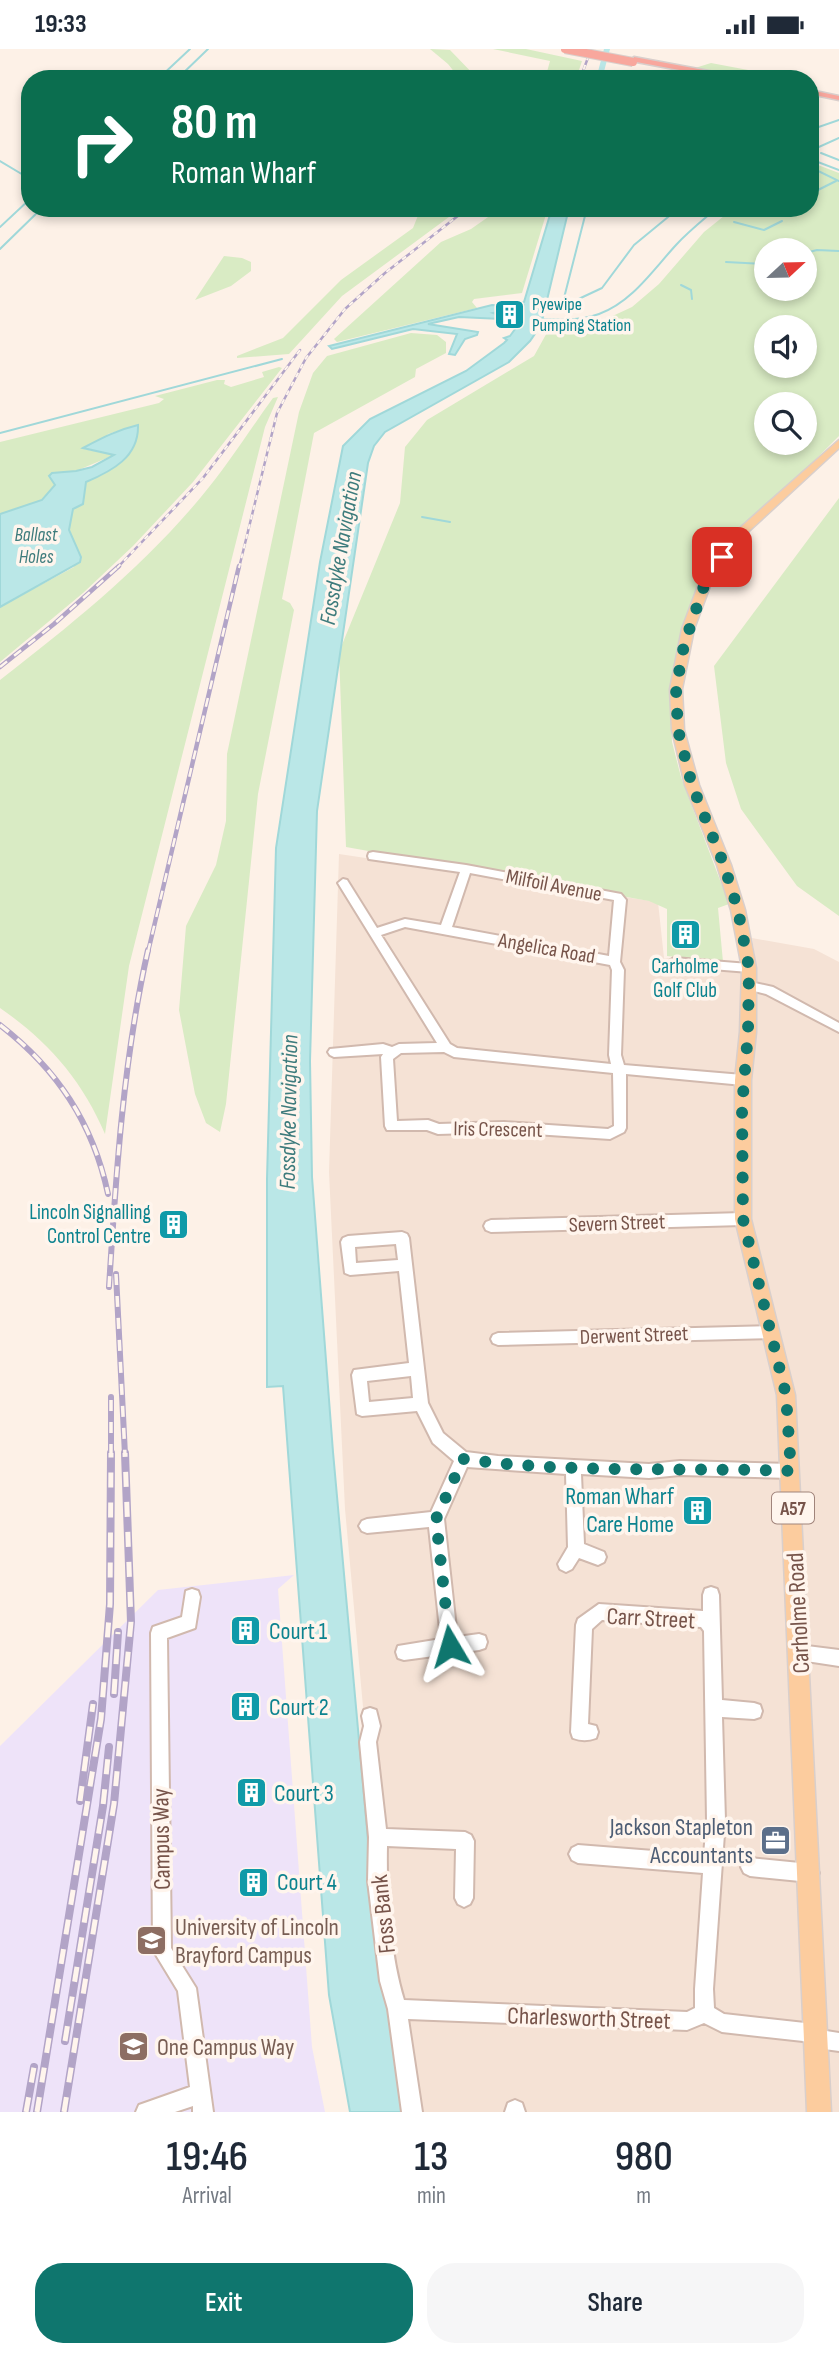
<!DOCTYPE html>
<html lang="en">
<head>
<meta charset="utf-8">
<style>
	body { margin:0; font-family:"Sofia Sans Condensed",sans-serif; background:#f6f6f7; color:#1f2937; height:100vh; display:flex; flex-direction:column; font-size:26px; white-space:nowrap }
	* { box-sizing:border-box; margin:0 }
	p { font-size:23px; color:#747a83 }
	.icon { flex:none; width:38px; height:38px; fill:none; stroke:currentColor; stroke-width:2; stroke-linecap:round; stroke-linejoin:round }
	.map { position:relative; height:2063px; overflow:hidden }
	.panel { display:flex; flex-direction:column; background:#fff; flex:1 }
	.panel>* { flex:none }
	.top-card { position:absolute; left:21px; top:21px; width:798px; height:147px; border-radius:28px; box-shadow:0 4px 10px #0003; background:#0b6e4f; color:#fff; overflow:hidden }
	.needle { width:46px; rotate:68deg }
	.controls { position:absolute; left:754px; top:189px; display:grid; gap:14px }
	.controls a { display:grid; place-items:center; width:63px; height:63px; border-radius:50%; background:#fff; box-shadow:0 4px 10px #0003; font-size:35px }
	.pin { position:absolute; display:grid; place-items:center; width:60px; height:60px; color:#fff; margin:-30px; border-radius:14px; box-shadow:0 4px 10px #0006 }
	.me { position:absolute; width:77px; margin:-38px; rotate:353deg; stroke-linejoin:round; filter:drop-shadow(0 0 5px #0008) }
	.turn { display:flex; align-items:center; gap:24px; height:147px; padding:0 35px; font-size:32px }
	.turn .icon { width:91px; height:91px; stroke-width:2.5 }
	.turn b { display:block; font-size:49px; line-height:60px }
	.eta { display:flex; justify-content:space-evenly; align-items:center; height:119px; text-align:center }
	.eta b { font-size:42px; font-weight:600; line-height:49px }
	.action { display:flex; gap:14px; margin-top:auto; padding:14px 35px }
	.action a { flex:1; height:80px; border-radius:28px; background:#0f766e; color:#fff; font-size:28px; font-weight:600; line-height:80px; text-align:center }
	.action a+a { background:#f6f6f7; color:#1f2937 }
	.status { display:flex; justify-content:space-between; align-items:center; height:49px; padding:0 35px; background:#fff; direction:ltr }
	.status svg { height:19px; fill:currentColor }
	.map>svg:first-child { display:block }
	.residential { fill:#f5e2d5 }
	.education { fill:#eee3f9 }
	.green { fill:#d9ebc4; fill-rule:evenodd }
	.water { fill:#bae7e7; stroke:#a0d8d9; stroke-width:2 }
	.lines { fill:none; stroke-linecap:round; stroke-linejoin:round }
	.stream { stroke:#a0d8d9; stroke-width:2 }
	.canal { fill:#bae7e7; fill-rule:evenodd }
	.minor-casing { stroke:#d1b9ae; stroke-width:4 }
	.major-casing { stroke:#d9cfcc; stroke-width:3 }
	.highway-casing { stroke:#d9cfcc; stroke-width:3 }
	.minor { fill:#fff; fill-rule:evenodd }
	.major { fill:#fccc9e; fill-rule:evenodd }
	.highway { fill:#f8a79d; fill-rule:evenodd }
	.rail-far3-casing { stroke:#b2a4c7; stroke-width:2.5 }
	.rail-far2-casing { stroke:#b2a4c7; stroke-width:4.5 }
	.rail-far1-casing { stroke:#b2a4c7; stroke-width:6 }
	.rail-casing { stroke:#b2a4c7; stroke-width:8 }
	.rail-far3 { stroke:#fff5ed; stroke-width:2; stroke-dasharray:5; stroke-linecap:butt }
	.rail-far2 { stroke:#fff5ed; stroke-width:2.5; stroke-dasharray:9; stroke-linecap:butt }
	.rail-far1 { stroke:#fff5ed; stroke-width:3.5; stroke-dasharray:11; stroke-linecap:butt }
	.rail { stroke:#fff5ed; stroke-width:5; stroke-dasharray:15; stroke-linecap:butt }
	.highway-bridge-casing { stroke:#d9cfcc; stroke-width:10; stroke-linecap:butt }
	.highway-bridge { stroke:#f8a79d; stroke-width:8 }
	.route { stroke:#0f766e; stroke-width:12; stroke-dasharray:0 21.6 }
	.labels { text-anchor:middle; stroke-width:7; stroke-linejoin:round; paint-order:stroke }
	.far-culture-label { font-size:18px; fill:#0d838f; stroke:#fff5ed; text-anchor:start }
	.far-water-label { font-size:19px; font-style:italic; fill:#3d7b7c; stroke:#fff5ed }
	.shield { fill:#fff5ed; stroke:#a0847b; stroke-width:2 }
	.shield-label { font-size:19px; font-weight:bold; fill:#77544a }
	.street-label { font-size:21px; fill:#77544a; stroke:#fff5ed }
	.culture-label { font-size:21px; fill:#0d838f; stroke:#fff5ed }
	.water-label { font-size:23px; font-style:italic; fill:#3d7b7c; stroke:#fff5ed }
	.near-culture-label { font-size:24px; fill:#0d838f; stroke:#fff5ed; text-anchor:start }
	.near-street-label { font-size:24px; fill:#77544a; stroke:#fff5ed }
	.near-service-label { font-size:24px; fill:#4e5e75; stroke:#fff5ed; text-anchor:end }
	.near-education-label { font-size:24px; fill:#785e54; stroke:#fff5ed; text-anchor:start }
</style>
</head>
<body>
<div class="status"><b>19:33</b><svg viewBox="0 0 49 12"><path d="M0 12V9h3v3zM5 12V6h3v6zM10 12V3h3v9zM15 12V0h3v12zM26 1h20v11H26zM47 4h2v5h-2z"/></svg></div>
<div class="map">
<svg width="839" height="2063" viewBox="0 0 839 2063">
	<rect width="100%" height="100%" fill="#fdf1e7"/>
	<path class="residential" d="M 339,805 L 658,853 L 664,909 L 756,914 L 752,889 L 814,900 L 839,913 L 839,2063 L 414,2063 L 390,1954 L 345,1460 L 329,1123 Z"/>
	<path class="education" d="M 294,1526 L 278,1540 L 312,1998 L 325,2063 L 0,2063 L 0,1697 L 158,1541 Z"/>
	<path class="green" d="M 430,0 L 450,1 L 478,30 L 460,30 L 448,15 Z
		M 493,0 L 526,0 L 582,12 L 576,30 L 545,30 L 550,12 Z
		M 711,14 L 790,29 L 793,30 L 756,30 L 695,19 Z
		M 810,113 L 839,124 L 839,387 L 716,510 L 675,615 L 671,652 L 672,693 L 681,728 L 729,855 L 718,859 L 723,913 L 667,907 L 667,860 L 649,852 L 346,798 L 339,603 L 400,454 L 405,398 L 427,371 L 534,307 L 549,280 L 589,278 L 632,258 L 659,235 L 704,183 L 734,159 L 810,159 ZM 766,201 L 805,201 L 805,240 L 766,240 ZM 766,278 L 805,278 L 805,317 L 766,317 ZM 766,355 L 805,355 L 805,394 L 766,394 Z
		M 421,159 L 450,159 L 453,165 L 342,247 L 289,305 L 237,309 L 237,307 L 283,289 L 341,231 L 413,179 Z
		M 501,159 L 548,159 L 522,244 L 474,250 L 472,253 L 477,259 L 337,293 L 334,290 L 441,193 L 471,180 Z
		M 224,207 L 242,209 L 251,213 L 251,222 L 231,237 L 195,251 Z
		M 411,284 L 437,286 L 446,293 L 446,304 L 416,320 L 415,328 L 314,384 L 282,550 L 290,554 L 294,561 L 258,745 L 226,1055 L 220,1083 L 206,1074 L 195,1045 L 179,961 L 186,877 L 216,816 L 226,772 L 227,705 L 299,363 L 313,324 L 327,307 Z
		M 279,318 L 282,319 L 193,433 L 133,497 L 83,544 L 0,613 L 0,558 L 74,518 L 69,472 L 73,459 L 82,450 L 86,433 C 119,419 130,412 137,376 L 108,385 L 104,391 L 84,400 L 114,406 L 76,422 L 52,424 L 55,436 L 42,451 L 0,465 L 0,393 L 159,354 L 164,350 L 155,347 L 217,331 L 225,331 L 224,335 L 231,338 L 264,328 L 262,323 Z
		M 278,348 L 265,378 L 129,917 L 105,1085 C 82,1031 48,992 0,959 L 0,631 C 71,576 143,518 201,448 C 227,417 249,382 273,349 Z
		M 839,449 L 839,867 L 797,837 L 741,760 L 726,714 L 714,617 Z"/>
	<path class="water" d="M 552,159 L 569,159 L 541,276 L 530,292 L 509,313 L 385,383 L 374,397 L 368,414 L 317,762 L 310,1012 L 312,1128 L 333,1403 L 377,1891 L 406,2063 L 350,2063 L 329,1946 L 283,1337 L 267,1338 L 267,1130 L 276,799 L 320,513 L 343,397 L 370,370 L 466,322 L 504,294 L 507,291 L 504,289 L 510,287 L 521,272 L 518,271 L 519,268 L 523,267 L 524,256 L 521,254 L 524,253 Z
		M 492,256 L 507,257 L 507,261 L 493,264 L 502,267 L 501,270 L 459,268 L 428,275 L 478,283 L 477,286 L 465,290 L 455,306 L 449,305 L 457,285 L 413,280 L 340,298 L 332,300 L 329,297 Z
		M 138,376 C 139,408 112,422 86,433 L 83,455 L 73,460 L 69,481 L 81,508 L 80,513 L 0,558 L 0,465 L 42,451 L 55,436 L 49,427 L 52,424 L 76,422 L 92,418 L 114,406 L 83,399 C 102,389 117,381 138,376 Z"/>
	<g class="lines">
		<path class="stream" d="M 158,30 L 190,0
			M 177,30 L 208,0
			M 810,81 L 839,71
			M 810,102 L 839,89
			M 821,104 L 839,111
			M 810,110 L 839,121
			M 0,112 L 30,130
			M 810,118 L 839,132
			M 810,145 L 836,132
			M 734,173 L 764,181 L 782,172
			M 0,178 L 30,150
			M 0,200 L 42,159
			M 805,204 L 817,201 L 839,202
			M 726,213 L 766,215
			M 681,236 L 691,241 L 692,250
			M 564,249 L 587,159
			M 570,254 L 602,239 L 634,196 L 679,159
			M 539,270 C 559,271 579,272 599,265 C 632,253 653,221 676,196 C 689,182 703,171 717,159
			M 0,384 L 282,310
			M 422,468 L 450,473"/>
		<path class="canal" d="M 604,0 L 610,0 L 602,30 L 596,30 Z"/>
		<defs>
			<path id="minor" d="M 373,803 L 466,816 L 621,845 L 626,851 L 620,913 L 624,921 L 621,1006 L 624,1016 L 743,1026 L 747,1028 L 749,1031 L 747,1034 L 743,1036 L 626,1025 L 626,1079 L 624,1083 L 610,1090 L 504,1083 L 438,1085 L 427,1081 L 387,1081 L 385,1077 L 381,1008 L 383,1005 L 334,1008 L 330,1006 L 328,1003 L 330,1000 L 383,995 L 392,998 L 399,995 L 437,994 L 338,834 L 343,830 L 347,831 L 377,879 L 405,870 L 441,876 L 460,823 L 369,810 L 368,807 L 369,804 ZM 470,824 L 614,851 L 609,907 L 452,878 ZM 405,878 L 610,916 L 612,921 L 609,1006 L 611,1015 L 457,999 L 450,995 L 381,886 ZM 444,1003 L 454,1008 L 613,1024 L 614,1077 L 608,1080 L 504,1073 L 439,1075 L 428,1071 L 397,1072 L 393,1010 L 401,1004 Z
				M 674,909 L 749,915 L 755,919 L 749,923 L 674,917 L 668,913 Z
				M 750,933 L 773,938 L 839,974 L 839,983 L 766,945 L 746,940 L 744,937 Z
				M 743,1164 L 748,1166 L 750,1170 L 748,1174 L 743,1176 L 491,1183 L 486,1181 L 484,1177 L 486,1173 L 491,1171 Z
				M 402,1183 L 407,1185 L 409,1189 L 428,1354 L 443,1384 L 466,1403 L 498,1407 L 649,1415 L 680,1412 L 791,1415 L 796,1417 L 798,1422 L 796,1427 L 791,1429 L 680,1426 L 649,1429 L 581,1425 L 584,1495 L 604,1503 L 606,1508 L 604,1513 L 598,1516 L 579,1509 L 572,1520 L 566,1523 L 560,1520 L 558,1515 L 568,1498 L 566,1425 L 467,1418 L 444,1470 L 457,1588 L 479,1585 L 485,1587 L 487,1593 L 485,1599 L 479,1601 L 404,1611 L 398,1609 L 396,1603 L 398,1597 L 441,1590 L 429,1478 L 367,1484 L 362,1482 L 359,1477 L 362,1472 L 367,1470 L 431,1463 L 454,1412 L 433,1394 L 417,1362 L 362,1367 L 357,1365 L 352,1326 L 354,1321 L 409,1314 L 399,1222 L 350,1226 L 345,1224 L 341,1193 L 343,1189 L 348,1187 ZM 396,1195 L 398,1211 L 356,1214 L 355,1198 ZM 411,1327 L 413,1349 L 369,1353 L 367,1332 Z
				M 769,1277 L 774,1279 L 776,1283 L 774,1287 L 769,1289 L 498,1296 L 493,1294 L 491,1290 L 493,1286 L 498,1284 Z
				M 711,1538 L 717,1540 L 719,1546 L 722,1651 L 754,1654 L 760,1656 L 762,1662 L 760,1668 L 754,1670 L 722,1668 L 725,1771 L 713,1940 L 714,1959 L 724,1965 L 805,1974 L 820,1981 L 839,1984 L 839,2002 L 817,1999 L 803,1992 L 722,1983 L 704,1974 L 687,1981 L 408,1970 L 422,2063 L 402,2063 L 388,1960 L 380,1932 L 368,1832 L 369,1788 L 360,1693 L 364,1677 L 362,1667 L 364,1661 L 370,1659 L 376,1661 L 380,1677 L 376,1693 L 386,1780 L 465,1783 L 471,1786 L 474,1792 L 473,1849 L 470,1855 L 464,1858 L 458,1855 L 455,1849 L 456,1800 L 387,1797 C 386,1845 390,1905 404,1951 L 687,1963 L 695,1959 L 695,1940 L 703,1824 L 578,1814 L 572,1811 L 569,1805 L 572,1799 L 578,1796 L 704,1806 L 707,1771 L 704,1582 L 701,1578 L 602,1571 L 592,1580 L 588,1675 L 596,1677 L 598,1683 L 596,1689 C 588,1692 581,1692 573,1689 L 571,1683 L 576,1576 L 578,1570 L 599,1555 L 703,1562 L 703,1546 L 705,1540 Z
				M 192,1540 L 198,1542 L 200,1548 L 195,1579 L 167,1589 L 171,1899 L 196,1939 L 213,2063 L 193,2063 L 193,2057 L 175,2063 L 136,2063 L 139,2056 L 190,2038 L 178,1942 L 153,1901 L 151,1584 L 153,1578 L 182,1568 L 186,1542 Z
				M 799,1596 L 839,1601 L 839,1617 L 793,1610 L 791,1604 L 793,1598 Z
				M 750,1809 L 810,1815 L 816,1818 L 819,1824 L 816,1830 L 810,1833 L 750,1827 L 744,1824 L 741,1818 L 744,1812 Z
				M 515,2051 L 522,2054 L 525,2063 L 505,2063 L 508,2054 Z"/>
			<path id="major" d="M 839,391 L 839,399 L 749,482 L 720,519 L 710,537 L 694,580 L 682,640 L 684,681 L 699,736 L 731,816 L 745,861 L 756,919 L 756,983 L 751,1031 L 751,1170 L 795,1346 L 831,2063 L 807,2063 L 777,1346 L 735,1170 L 735,1031 L 740,983 L 742,919 L 731,861 L 717,816 L 685,736 L 672,681 L 670,640 L 682,580 L 698,537 L 709,518 L 741,478 Z"/>
			<path id="highway" d="M 634,8 L 741,28 L 745,30 L 728,30 L 631,12 Z
				M 810,41 L 839,47 L 839,51 L 810,45 Z"/>
		</defs>
		<use href="#minor" class="minor-casing"/>
		<use href="#major" class="major-casing"/>
		<use href="#highway" class="highway-casing"/>
		<use href="#minor" class="minor"/>
		<use href="#major" class="major"/>
		<use href="#highway" class="highway"/>
		<defs>
			<path id="rail-far3" d="M 580,30 L 589,6
				M 117,519 L 203,429 L 300,301
				M 239,519 L 277,364 L 306,309 L 345,260 L 385,224 L 468,159"/>
			<path id="rail-far2" d="M 0,618 L 54,575 L 119,517
				M 148,903 L 239,517"/>
			<path id="rail-far1" d="M 0,976 C 57,1020 93,1074 108,1145
				M 116,1225 L 125,1406
				M 109,1238 C 116,1125 123,1012 148,901
				M 111,1406 L 111,1348"/>
			<path id="rail" d="M 114,1645 L 118,1583
				M 80,1752 L 93,1655
				M 65,1992 L 103,1757 L 109,1698
				M 26,2063 L 34,2018
				M 37,2063 L 101,1670 L 110,1555 L 111,1404
				M 64,2063 L 114,1755 L 131,1573 L 125,1404"/>
		</defs>
		<use href="#rail-far3" class="rail-far3-casing"/>
		<use href="#rail-far2" class="rail-far2-casing"/>
		<use href="#rail-far1" class="rail-far1-casing"/>
		<use href="#rail" class="rail-casing"/>
		<use href="#rail-far3" class="rail-far3"/>
		<use href="#rail-far2" class="rail-far2"/>
		<use href="#rail-far1" class="rail-far1"/>
		<use href="#rail" class="rail"/>
		<defs>
			<path id="highway-bridge" d="M 565,0 L 633,13"/>
		</defs>
		<use href="#highway-bridge" class="highway-bridge-casing"/>
		<use href="#highway-bridge" class="highway-bridge"/>
	</g>
	<g class="lines">
		<path class="route" d="M 450,1597 L 436,1470 L 463,1410 C 572,1425 682,1418 791,1422 L 786,1346 L 743,1170 L 742,1058 L 748,984 L 749,919 L 738,861 L 724,816 L 692,736 L 678,681 L 676,640 L 684,596 L 704,537 L 722,508"/>
	</g>
	<defs>
		<symbol id="building-square" viewBox="-11 -11 22 22"><rect x="-9" y="-9" width="18" height="18" rx="4" fill="#0f9aa8" stroke="#fff5ed"/><path d="M-4-6H4V6H1V3H-1V6H-4ZM-2.5-4.3h1.7v1.8h-1.7ZM.8-4.3h1.7v1.8H.8ZM-2.5-1h1.7V.8h-1.7ZM.8-1h1.7V.8H.8Z" fill="#fff"/></symbol>
		<symbol id="office-square" viewBox="-11 -11 22 22"><rect x="-9" y="-9" width="18" height="18" rx="4" fill="#5c6f8a" stroke="#fff5ed"/><path d="M-6-3h4V-5.5h4V-3h4V5H-6ZM-1-4.5V-3h2v-1.5ZM-6 0V1H6V0Z" fill="#fff"/></symbol>
		<symbol id="university-square" viewBox="-11 -11 22 22"><rect x="-9" y="-9" width="18" height="18" rx="4" fill="#8d6e63" stroke="#fff5ed"/><path d="M0-5L7-2L0 1L-7-2ZM-4 1L0 2.5L4 1V4Q0 6-4 4Z" fill="#fff"/></symbol>
	</defs>
	<g fill-rule="evenodd">
		<use href="#building-square" x="492" y="248" width="35" height="35"/>
		<use href="#building-square" x="668" y="868" width="35" height="35"/>
		<use href="#building-square" x="156" y="1158" width="35" height="35"/>
		<use href="#building-square" x="680" y="1444" width="35" height="35"/>
		<use href="#building-square" x="228" y="1564" width="35" height="35"/>
		<use href="#building-square" x="228" y="1640" width="35" height="35"/>
		<use href="#building-square" x="234" y="1726" width="35" height="35"/>
		<use href="#office-square" x="758" y="1774" width="35" height="35"/>
		<use href="#building-square" x="236" y="1816" width="35" height="35"/>
		<use href="#university-square" x="134" y="1874" width="35" height="35"/>
		<use href="#university-square" x="116" y="1980" width="35" height="35"/>
	</g>
	<g class="labels">
		<g class="far-culture-label">
			<text x="532" y="261">Pyewipe<tspan x="532" dy="21">Pumping Station</tspan></text>
		</g>
		<g class="far-water-label">
			<text x="36" y="492">Ballast<tspan x="36" dy="22">Holes</tspan></text>
		</g>
		<rect class="shield" x="772" y="1443.5" width="42" height="31" rx="5"/>
		<g class="shield-label">
			<text x="793" y="1466">A57</text>
		</g>
		<g class="street-label">
			<text transform="translate(554 836) rotate(11)" y="7">Milfoil Avenue</text>
			<text transform="translate(547 899) rotate(10)" y="7">Angelica Road</text>
			<text transform="translate(498 1080) rotate(1)" y="7">Iris Crescent</text>
			<text transform="translate(617 1174) rotate(-2)" y="7">Severn Street</text>
			<text transform="translate(634 1286) rotate(-2)" y="7">Derwent Street</text>
		</g>
		<g class="culture-label">
			<text x="685" y="924">Carholme<tspan x="685" dy="24">Golf Club</tspan></text>
			<text x="151" y="1170" text-anchor="end">Lincoln Signalling<tspan x="151" dy="24">Control Centre</tspan></text>
		</g>
		<g class="water-label">
			<text transform="translate(340 499) rotate(-80)" y="8">Fossdyke Navigation</text>
			<text transform="translate(288 1063) rotate(-89)" y="8">Fossdyke Navigation</text>
		</g>
		<g class="near-culture-label">
			<text x="674" y="1455" text-anchor="end">Roman Wharf<tspan x="674" dy="28">Care Home</tspan></text>
			<text x="269" y="1590">Court 1</text>
			<text x="269" y="1666">Court 2</text>
			<text x="274" y="1752">Court 3</text>
			<text x="277" y="1841">Court 4</text>
		</g>
		<g class="near-street-label">
			<text transform="translate(798 1564) rotate(-93)" y="8">Carholme Road</text>
			<text transform="translate(651 1569) rotate(3)" y="8">Carr Street</text>
			<text transform="translate(161 1790) rotate(-91)" y="8">Campus Way</text>
			<text transform="translate(383 1865) rotate(-96)" y="8">Foss Bank</text>
			<text transform="translate(589 1969) rotate(2)" y="8">Charlesworth Street</text>
		</g>
		<g class="near-service-label">
			<text x="753" y="1786">Jackson Stapleton<tspan x="753" dy="28">Accountants</tspan></text>
		</g>
		<g class="near-education-label">
			<text x="175" y="1886">University of Lincoln<tspan x="175" dy="28">Brayford Campus</tspan></text>
			<text x="157" y="2006">One Campus Way</text>
		</g>
	</g>
</svg>
<div class="controls">
<a><svg class="needle" viewBox="-14 -14 28 28"><path d="M0-13l5 13h-10z" fill="#e53935"/><path d="M0 13l5-13h-10z" fill="#747a83"/></svg></a>
<a><svg class="icon" aria-label="sound" viewBox="0 0 24 24"><path d="M4 9h4l5-4v14l-5-4H4zM17 9q2 3 0 6"/></svg></a>
<a><svg class="icon" aria-label="search" viewBox="0 0 24 24"><circle cx="10" cy="10" r="6"/><path d="M15 15l6 6"/></svg></a>
</div>
<div class="pin" style="left:722px;top:508px;background:#d93025"><svg class="icon" aria-label="arrive" viewBox="0 0 24 24"><path d="M6 21V4h12l-3 4 3 4H6"/></svg></div>
<svg class="me" style="left:450px;top:1597px" viewBox="-20 -20 40 40"><path d="M0-17L14 15 0 8-14 15z" fill="#0f766e" stroke="#fff" stroke-width="4"/></svg>
<div class="top-card">
<div class="turn"><svg class="icon" aria-label="right" viewBox="0 0 24 24"><path d="M7 20v-9h11M14 6l5 5-5 5"/></svg><div><b>80 m</b>Roman Wharf</div></div>
</div>
</div>
<section class="panel">
<div class="eta">
<div><b>19:46</b><p>Arrival</p></div>
<div><b>13</b><p>min</p></div>
<div><b>980</b><p>m</p></div>
</div>
<div class="action"><a>Exit</a><a>Share</a></div>
</section>
</body>
</html>
